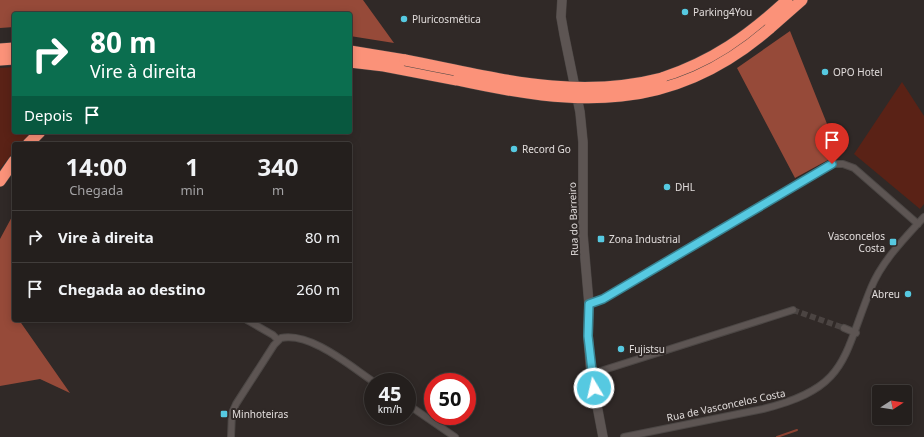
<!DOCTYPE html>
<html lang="pt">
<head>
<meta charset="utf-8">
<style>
	body { margin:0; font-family:"Noto Sans",sans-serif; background:#302c2a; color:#f1f3f6; height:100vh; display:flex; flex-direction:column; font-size:15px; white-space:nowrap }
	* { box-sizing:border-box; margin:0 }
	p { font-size:13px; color:#a3a2a4 }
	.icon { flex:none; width:22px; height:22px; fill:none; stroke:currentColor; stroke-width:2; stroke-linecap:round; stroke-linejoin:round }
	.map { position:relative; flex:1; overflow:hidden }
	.sheet { position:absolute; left:12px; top:142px; width:340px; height:180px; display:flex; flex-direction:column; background:#241f1d; border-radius:4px; box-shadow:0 2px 10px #0003,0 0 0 1px #413d3b }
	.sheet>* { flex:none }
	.top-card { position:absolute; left:12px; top:12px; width:340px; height:122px; border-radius:4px; box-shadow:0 2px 10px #0003,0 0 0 1px #413d3b; background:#0b6e4f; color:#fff; overflow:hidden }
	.needle { width:26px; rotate:78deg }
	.controls { position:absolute; left:872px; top:385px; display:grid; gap:8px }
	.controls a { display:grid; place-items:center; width:40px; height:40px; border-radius:4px; background:#241f1d; box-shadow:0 2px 10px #0003,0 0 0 1px #413d3b; font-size:20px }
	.speed { position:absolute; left:364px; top:373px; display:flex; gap:8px; font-size:20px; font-weight:700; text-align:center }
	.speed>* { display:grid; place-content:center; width:52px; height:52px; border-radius:50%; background:#241f1d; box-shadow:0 2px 10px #0003,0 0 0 1px #413d3b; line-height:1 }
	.speed small { font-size:10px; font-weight:400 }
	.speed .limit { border:6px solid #d22; background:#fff; color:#111 }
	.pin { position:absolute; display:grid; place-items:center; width:34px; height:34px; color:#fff; margin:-41px -17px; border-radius:50% 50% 50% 0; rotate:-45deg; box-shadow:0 0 4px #0007 }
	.pin .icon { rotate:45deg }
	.me { position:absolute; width:44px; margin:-22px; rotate:351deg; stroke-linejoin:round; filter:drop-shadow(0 0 3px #0008) }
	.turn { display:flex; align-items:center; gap:14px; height:84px; padding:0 12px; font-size:18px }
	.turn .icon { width:52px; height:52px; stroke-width:2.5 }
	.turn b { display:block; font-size:28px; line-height:34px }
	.then { display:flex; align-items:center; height:38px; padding:0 12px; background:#0003; gap:8px; font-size:15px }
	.eta { display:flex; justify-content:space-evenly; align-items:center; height:68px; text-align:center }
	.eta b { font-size:24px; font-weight:700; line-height:28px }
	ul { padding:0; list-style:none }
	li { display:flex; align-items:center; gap:12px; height:52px; padding:0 12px; border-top:1px solid #413d3b }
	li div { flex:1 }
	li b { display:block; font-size:15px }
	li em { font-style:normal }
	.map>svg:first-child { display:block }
	.green { fill:#5a2216 }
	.forest { fill:#964a39 }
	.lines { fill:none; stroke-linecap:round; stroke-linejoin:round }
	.stream { stroke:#8d4232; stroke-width:2 }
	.minor-tunnel { stroke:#4b4442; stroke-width:6; stroke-dasharray:6 3; stroke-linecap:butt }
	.minor-casing { stroke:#4c4745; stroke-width:8 }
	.secondary-casing { stroke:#4c4745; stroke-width:10 }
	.motorway-casing { stroke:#4c4745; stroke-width:12 }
	.minor { stroke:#5d5553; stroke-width:6 }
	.secondary { stroke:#5d5553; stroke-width:9 }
	.motorway { stroke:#fb9279; stroke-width:11 }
	.motorway-bridge-casing { stroke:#4c4745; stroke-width:12; stroke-linecap:butt }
	.motorway-bridge { stroke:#fb9279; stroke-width:11 }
	.route-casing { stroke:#388392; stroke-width:10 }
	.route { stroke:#56c9e1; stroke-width:7 }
	.poi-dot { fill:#56c9e1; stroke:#302927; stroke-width:1.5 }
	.labels { text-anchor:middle; stroke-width:4; stroke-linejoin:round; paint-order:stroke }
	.poi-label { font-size:10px; fill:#e1dcdb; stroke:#302927; text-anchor:start }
	.street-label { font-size:10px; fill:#e1dcdb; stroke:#302927 }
</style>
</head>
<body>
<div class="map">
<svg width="924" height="437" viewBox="0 0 924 437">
	<rect width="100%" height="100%" fill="#302927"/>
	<path class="green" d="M 14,67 L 14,132 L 31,132 L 20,144 L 14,144 L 14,151 L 0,169 L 0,68 Z
		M 902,82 L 924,116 L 924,204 L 920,209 L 854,154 Z"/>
	<path class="forest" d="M 0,0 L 363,0 L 394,43 L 350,36 L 350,14 L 14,14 L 14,27 L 0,28 Z
		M 790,31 L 839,154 L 795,178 L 737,68 Z
		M 14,213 L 14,320 L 19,320 L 70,393 L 40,379 L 0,386 L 0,239 Z"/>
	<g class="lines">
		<path class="stream" d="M 777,437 L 797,430"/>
		<path class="minor-tunnel" d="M 793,310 L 844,328"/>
		<defs>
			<path id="minor" d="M 589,304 L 603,299 L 832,164 L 843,164 L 854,168 L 918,224
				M 247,320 L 273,335 L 278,340
				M 844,328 L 856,333
				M 591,374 L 793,310
				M 407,404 L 455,437
				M 231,437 L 232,413 L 236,404 L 274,345 L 281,338 C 311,332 350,366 374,382
				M 624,437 L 763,409 C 848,388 842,359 871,288 C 882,261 904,239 924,217"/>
			<path id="secondary" d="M 562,0 L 561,17 L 564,34 L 580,112 L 583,142 L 583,235 L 589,304 L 588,336 L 591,374 L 603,437"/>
			<path id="motorway" d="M 769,29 L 802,0
				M 0,49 L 14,48
				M 350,51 L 405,60
				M 0,60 L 14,59
				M 350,62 L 384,66 L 457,80
				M 662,78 C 713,61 748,36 787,0
				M 28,144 L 40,132
				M 0,181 L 14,161"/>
		</defs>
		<use href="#minor" class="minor-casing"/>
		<use href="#secondary" class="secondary-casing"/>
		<use href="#motorway" class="motorway-casing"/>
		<use href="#minor" class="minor"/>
		<use href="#secondary" class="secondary"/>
		<use href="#motorway" class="motorway"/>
		<defs>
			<path id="motorway-bridge" d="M 405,60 C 493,77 573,101 662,78
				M 457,80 C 576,106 671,114 769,29"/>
		</defs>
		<use href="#motorway-bridge" class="motorway-bridge-casing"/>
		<use href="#motorway-bridge" class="motorway-bridge"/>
	</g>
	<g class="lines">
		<defs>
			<path id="route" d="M 594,388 L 588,336 L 589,304 L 603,299 L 832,164"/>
		</defs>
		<use href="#route" class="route-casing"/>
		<use href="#route" class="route"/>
	</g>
	<g class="poi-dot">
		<circle cx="685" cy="12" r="4"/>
		<circle cx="404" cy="19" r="4"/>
		<circle cx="825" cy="72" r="4"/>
		<circle cx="514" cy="149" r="4"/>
		<circle cx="667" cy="187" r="4"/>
		<rect x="597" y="235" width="8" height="8" rx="2"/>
		<rect x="889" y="238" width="8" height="8" rx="2"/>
		<circle cx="908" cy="294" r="4"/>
		<circle cx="621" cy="349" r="4"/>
		<rect x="220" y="410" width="8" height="8" rx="2"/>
	</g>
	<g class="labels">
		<g class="poi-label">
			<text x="693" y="16">Parking4You</text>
			<text x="412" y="23">Pluricosmética</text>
			<text x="833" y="76">OPO Hotel</text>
			<text x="522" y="153">Record Go</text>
			<text x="675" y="191">DHL</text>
			<text x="885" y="240" text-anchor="end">Vasconcelos<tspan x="885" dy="12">Costa</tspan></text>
			<text x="609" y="243">Zona Industrial</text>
			<text x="900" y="298" text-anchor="end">Abreu</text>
			<text x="629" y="353">Fujistsu</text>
			<text x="232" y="418">Minhoteiras</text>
		</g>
		<g class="street-label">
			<text transform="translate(573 219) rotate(-92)" y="4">Rua do Barreiro</text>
			<text transform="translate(726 405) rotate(-12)" y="4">Rua de Vasconcelos Costa</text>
		</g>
	</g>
</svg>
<div class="controls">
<a><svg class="needle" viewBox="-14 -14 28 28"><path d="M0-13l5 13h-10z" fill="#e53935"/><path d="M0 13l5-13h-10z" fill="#a3a2a4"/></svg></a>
</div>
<div class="speed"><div>45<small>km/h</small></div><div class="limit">50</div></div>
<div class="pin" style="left:832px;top:164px;background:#d93025"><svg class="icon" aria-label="arrive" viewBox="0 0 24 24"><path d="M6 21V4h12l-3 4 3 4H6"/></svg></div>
<svg class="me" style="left:594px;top:388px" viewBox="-20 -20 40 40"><circle r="17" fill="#56c9e1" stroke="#fff" stroke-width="3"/><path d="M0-11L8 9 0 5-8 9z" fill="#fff"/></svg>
<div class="top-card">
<div class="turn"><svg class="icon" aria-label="right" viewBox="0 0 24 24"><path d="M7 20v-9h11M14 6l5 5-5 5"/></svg><div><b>80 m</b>Vire à direita</div></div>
<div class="then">Depois<svg class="icon" aria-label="arrive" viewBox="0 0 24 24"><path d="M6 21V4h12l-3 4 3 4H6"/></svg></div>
</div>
<section class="sheet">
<div class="eta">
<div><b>14:00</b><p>Chegada</p></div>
<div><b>1</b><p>min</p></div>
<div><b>340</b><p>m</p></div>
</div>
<ul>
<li><svg class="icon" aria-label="right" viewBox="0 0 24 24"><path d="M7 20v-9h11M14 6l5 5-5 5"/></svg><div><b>Vire à direita</b></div><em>80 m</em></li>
<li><svg class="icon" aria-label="arrive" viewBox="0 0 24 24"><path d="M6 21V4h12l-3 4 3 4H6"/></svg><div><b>Chegada ao destino</b></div><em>260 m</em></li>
</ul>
</section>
</div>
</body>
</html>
